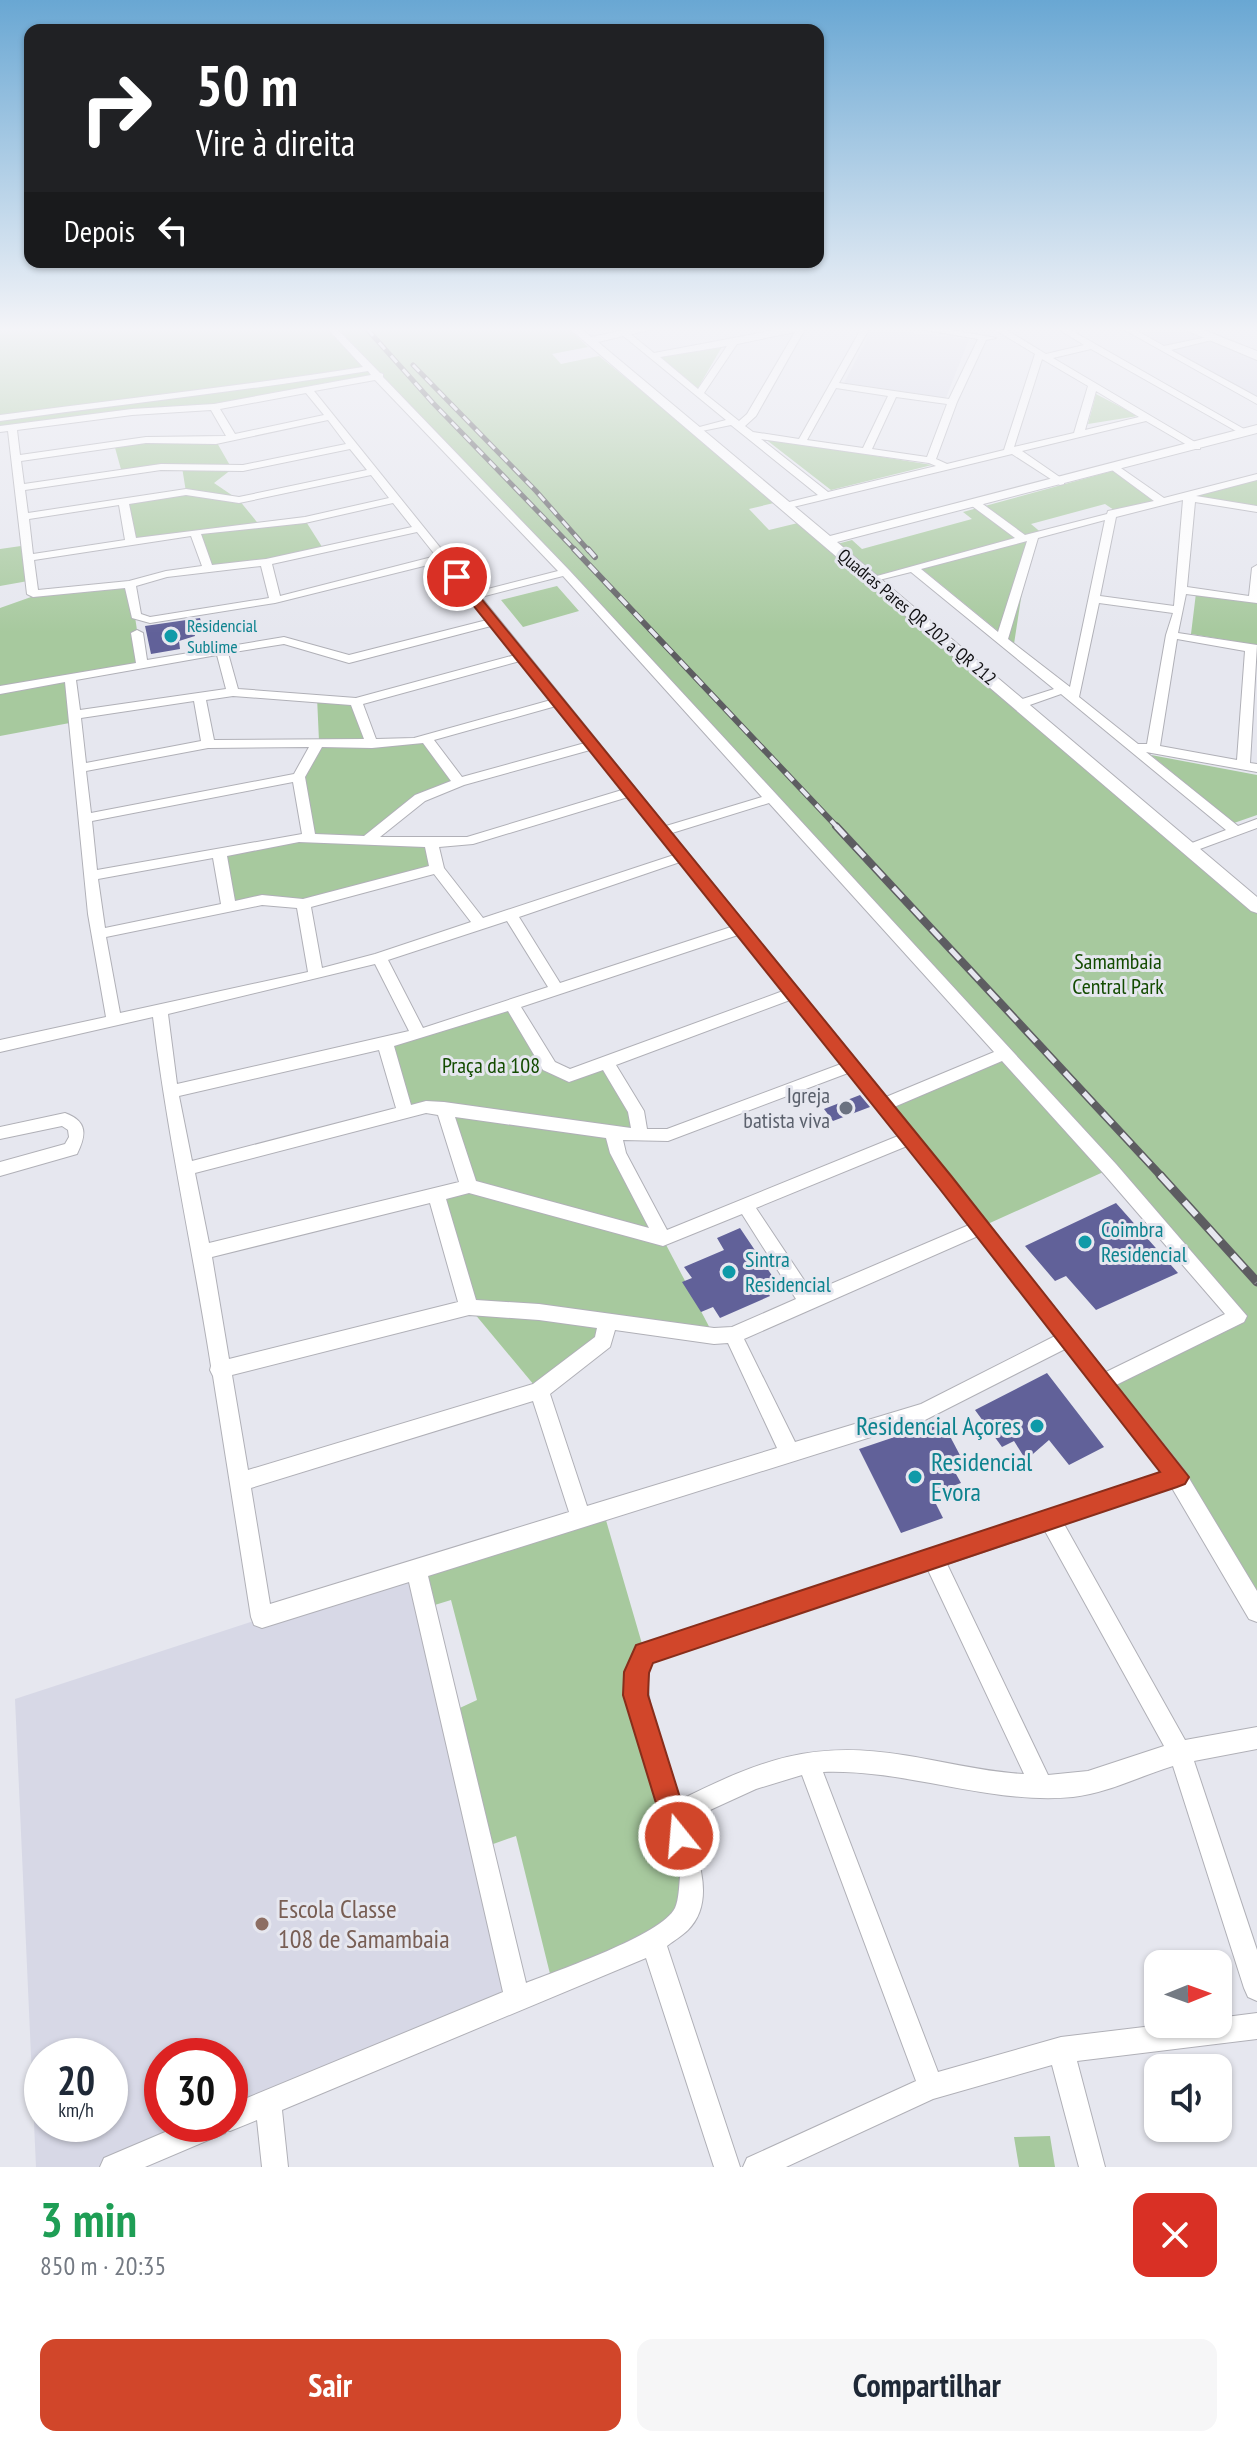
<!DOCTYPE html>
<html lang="pt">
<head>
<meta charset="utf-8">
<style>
	body { margin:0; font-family:"PT Sans Narrow",sans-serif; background:#f6f6f7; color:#1f2937; height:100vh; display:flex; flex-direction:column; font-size:30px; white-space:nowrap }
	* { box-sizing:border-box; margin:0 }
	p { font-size:26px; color:#747a83 }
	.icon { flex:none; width:44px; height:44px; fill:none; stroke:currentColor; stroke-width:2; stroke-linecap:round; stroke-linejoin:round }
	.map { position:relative; height:2167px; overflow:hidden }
	.details { display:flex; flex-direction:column; background:#fff; flex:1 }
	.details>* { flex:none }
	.guide { position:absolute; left:24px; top:24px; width:800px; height:244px; border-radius:16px; box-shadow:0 2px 6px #0004; background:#202124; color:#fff; overflow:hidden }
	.needle { width:52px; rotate:89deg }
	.buttons { position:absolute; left:1144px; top:1950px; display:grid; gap:16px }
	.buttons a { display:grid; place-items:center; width:88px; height:88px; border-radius:16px; background:#fff; box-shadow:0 2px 6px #0004; font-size:40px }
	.speed { position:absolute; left:24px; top:2038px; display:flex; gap:16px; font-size:40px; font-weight:700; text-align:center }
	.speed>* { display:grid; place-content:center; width:104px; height:104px; border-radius:50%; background:#fff; box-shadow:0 2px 6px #0004; line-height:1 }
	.speed small { font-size:20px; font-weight:400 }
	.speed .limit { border:12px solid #d22; background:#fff; color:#111 }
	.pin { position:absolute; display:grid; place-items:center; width:68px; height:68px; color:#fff; margin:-34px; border:4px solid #fff; border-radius:50%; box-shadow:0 2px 8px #0007 }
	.me { position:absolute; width:88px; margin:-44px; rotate:343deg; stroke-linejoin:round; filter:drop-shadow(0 0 6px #0008) }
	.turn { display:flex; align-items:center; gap:28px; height:168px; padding:0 40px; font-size:36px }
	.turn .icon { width:104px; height:104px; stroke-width:2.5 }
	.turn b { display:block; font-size:56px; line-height:68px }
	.then { display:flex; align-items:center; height:76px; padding:0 40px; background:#0003; gap:16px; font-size:30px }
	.round { display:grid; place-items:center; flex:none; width:84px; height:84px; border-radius:16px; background:#f6f6f7 }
	.summary { display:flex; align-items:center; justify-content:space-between; height:136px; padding:0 40px }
	h1 { font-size:48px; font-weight:600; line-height:60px; color:#1e9e55 }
	.cta { display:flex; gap:16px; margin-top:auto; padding:16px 40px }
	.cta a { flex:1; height:92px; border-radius:16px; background:#d1462a; color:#fff; font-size:32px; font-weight:600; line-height:92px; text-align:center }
	.cta a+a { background:#f6f6f7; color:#1f2937 }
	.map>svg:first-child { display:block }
	.built { fill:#d7d8e6; fill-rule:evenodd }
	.green { fill:#a7c99e }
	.building { fill:#616199 }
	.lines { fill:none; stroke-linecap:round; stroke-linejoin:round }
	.minor-casing { stroke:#b0b0b7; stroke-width:2 }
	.tertiary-casing { stroke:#b0b0b7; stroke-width:2 }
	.secondary-casing { stroke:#b0b0b7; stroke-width:2 }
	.minor { fill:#fff; fill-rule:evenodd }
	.tertiary { fill:#fff; fill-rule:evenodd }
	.secondary { fill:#fff; fill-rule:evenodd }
	.rail-far3-casing { stroke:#5d5d61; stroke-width:5 }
	.rail-far2-casing { stroke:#5d5d61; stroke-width:6 }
	.rail-far1-casing { stroke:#5d5d61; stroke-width:8 }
	.rail-casing { stroke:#5d5d61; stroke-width:9 }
	.rail-far3 { stroke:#e6e7ef; stroke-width:3; stroke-dasharray:9; stroke-linecap:butt }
	.rail-far2 { stroke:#e6e7ef; stroke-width:4; stroke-dasharray:11; stroke-linecap:butt }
	.rail-far1 { stroke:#e6e7ef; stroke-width:5; stroke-dasharray:14; stroke-linecap:butt }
	.rail { stroke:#e6e7ef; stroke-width:6; stroke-dasharray:18; stroke-linecap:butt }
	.route { fill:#d1462a; stroke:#882e1b; stroke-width:2 }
	.culture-dot { fill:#0f9aa8; stroke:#e6e7ef; stroke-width:3 }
	.worship-dot { fill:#6b7280; stroke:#e6e7ef; stroke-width:3 }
	.education-dot { fill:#8d6e63; stroke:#e6e7ef; stroke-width:3 }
	.labels { text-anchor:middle; stroke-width:6; stroke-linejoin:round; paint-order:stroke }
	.far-street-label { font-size:18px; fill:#101012; stroke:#e6e7ef }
	.far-culture-label { font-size:18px; fill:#0d838f; stroke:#e6e7ef; text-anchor:start }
	.park-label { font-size:22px; fill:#134b00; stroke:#e6e7ef }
	.worship-label { font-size:22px; fill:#5b616d; stroke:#e6e7ef; text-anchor:end }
	.culture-label { font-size:22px; fill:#0d838f; stroke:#e6e7ef; text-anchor:start }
	.near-culture-label { font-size:26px; fill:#0d838f; stroke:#e6e7ef; text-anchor:end }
	.near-education-label { font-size:26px; fill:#785e54; stroke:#e6e7ef; text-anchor:start }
</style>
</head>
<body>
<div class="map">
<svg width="1257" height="2167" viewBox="0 0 1257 2167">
	<rect width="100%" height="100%" fill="#e6e7ef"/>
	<path class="built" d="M 872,329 L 969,339 L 946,398 L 844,383 Z
		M 1133,329 L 1193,329 L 1257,355 L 1257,397 Z
		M 416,1568 L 517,1999 L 230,2118 L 230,2056 L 162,2056 L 162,2124 L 216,2124 L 113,2167 L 36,2167 L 15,1699 ZM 42,2056 L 110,2056 L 110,2124 L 42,2124 Z"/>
	<path class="green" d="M 0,329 L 569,329 L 588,347 L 552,354 L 561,364 L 599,356 L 778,502 L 749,509 L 769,530 L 802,522 L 1257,911 L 1257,1611 L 1105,1382 L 1237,1316 L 1110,1169 L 981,1227 L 883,1105 L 1004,1054 L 380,376 L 266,399 L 0,430 Z
		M 723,345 L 698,388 L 657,357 Z
		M 1096,394 L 1138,416 L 1088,424 Z
		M 764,438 L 932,465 L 831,490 Z
		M 146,440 L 216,441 L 232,469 L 214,483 L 239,500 L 261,527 L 305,520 L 324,550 L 266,562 L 208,568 L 195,532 L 131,541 L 123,502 L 186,492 L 182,467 L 122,473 L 114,444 Z
		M 1116,470 L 1163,503 L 1120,514 L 1105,504 L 1031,524 L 1044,535 L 1030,539 L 1014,644 L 922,569 L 974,555 L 878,579 L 837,544 L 852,540 L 862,549 L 972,519 L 963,512 Z
		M 1257,480 L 1257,506 L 1190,497 Z
		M 28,545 L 28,581 L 0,586 L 0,549 Z
		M 130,584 L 142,663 L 71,676 L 75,722 L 0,736 L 0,608 L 31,597 Z
		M 557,586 L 579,611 L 523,627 L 501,600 Z
		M 1196,593 L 1257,603 L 1257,645 L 1191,634 Z
		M 317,697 L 356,702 L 373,744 L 426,739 L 459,782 L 420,798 L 367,840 L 431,843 L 437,869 L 295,901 L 229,907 L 219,852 L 309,837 L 299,777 L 319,741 Z
		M 1151,755 L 1257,775 L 1257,815 L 1234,823 Z
		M 513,1006 L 553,1070 L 569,1076 L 607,1063 L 640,1136 L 614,1132 L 663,1239 L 714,1336 L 608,1323 L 602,1341 L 539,1391 L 469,1307 L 436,1193 L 468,1186 L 444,1108 L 405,1110 L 385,1042 Z
		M 603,1510 L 645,1654 L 636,1672 L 692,1877 L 687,1910 L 553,1986 L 516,1836 L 482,1848 L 449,1713 L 477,1700 L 451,1600 L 425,1608 L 416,1568 Z
		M 1050,2136 L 1055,2167 L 1019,2167 L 1014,2137 Z"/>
	<path class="building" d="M 200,618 L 203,630 L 194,632 L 195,636 L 179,641 L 180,649 L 151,654 L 145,626 Z
		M 860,1095 L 870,1107 L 833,1121 L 824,1109 Z
		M 1116,1203 L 1178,1273 L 1096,1310 L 1066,1276 L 1055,1281 L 1025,1246 Z
		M 740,1228 L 775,1280 L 763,1286 L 770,1296 L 720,1318 L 713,1307 L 701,1312 L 682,1282 L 692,1278 L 684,1267 L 724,1250 L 717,1238 Z
		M 1047,1373 L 1104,1447 L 1069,1465 L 1049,1440 L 1026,1460 L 1014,1441 L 1002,1447 L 975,1410 Z
		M 942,1421 L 963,1461 L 951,1465 L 961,1483 L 931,1494 L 943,1518 L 901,1533 L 859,1449 Z"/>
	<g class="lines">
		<defs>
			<path id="minor" d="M 328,329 L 337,329 L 380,373 L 383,374 L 383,377 L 569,570 L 777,795 L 1116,1164 L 1247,1316 L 1244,1322 L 1116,1385 L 1184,1470 L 1257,1591 L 1257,1622 L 1249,1619 L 1172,1488 L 1064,1524 L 1185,1740 L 1257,1727 L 1257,1749 L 1194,1761 L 1257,1950 L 1257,2001 L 1248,1997 L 1244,1988 L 1173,1766 C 1140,1776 1108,1793 1073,1797 C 989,1805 908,1769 823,1772 L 938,2072 L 1061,2037 L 1169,2024 L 1218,2024 L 1218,2018 L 1257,2013 L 1257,2039 L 1077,2061 L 1105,2167 L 1079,2167 L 1052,2065 L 933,2099 L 786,2167 L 743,2167 L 747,2158 L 916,2081 L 802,1775 L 756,1789 L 686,1821 C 697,1854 717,1901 688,1930 C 682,1936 673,1941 667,1946 L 740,2167 L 714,2167 L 646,1958 L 282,2110 L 288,2167 L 262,2167 L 257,2120 L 230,2131 L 227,2130 L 225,2133 L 145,2167 L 100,2167 L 104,2158 L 184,2124 L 230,2124 L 230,2105 L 503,1992 L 409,1582 L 262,1628 L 254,1625 L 251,1617 L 213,1376 L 210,1370 L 211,1366 C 193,1250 167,1134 153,1017 L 0,1052 L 0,1040 L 106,1017 L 88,914 L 65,682 L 0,694 L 0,686 L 136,663 L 131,633 L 137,630 L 143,633 L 147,660 L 284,637 L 349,655 L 487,620 L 440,562 L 275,603 L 150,623 L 132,618 L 125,588 L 33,597 L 27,594 L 8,431 L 0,432 L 0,426 L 132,409 L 214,404 L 371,375 L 368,371 C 245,391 123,404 0,421 L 0,415 C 121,399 243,386 363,367 ZM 375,380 L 558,571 L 476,592 L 314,391 ZM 306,393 L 324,415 L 235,434 L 220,409 ZM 211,410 L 226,436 L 146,437 L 20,455 L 17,430 L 132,415 ZM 328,420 L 346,444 L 243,465 L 161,464 L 24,484 L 21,461 L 146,443 L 216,444 ZM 350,449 L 367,470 L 239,497 L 186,489 L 28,513 L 25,490 L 161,470 L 243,471 ZM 371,475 L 389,498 L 305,517 L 136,538 L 129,504 L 186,495 L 239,503 ZM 393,503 L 412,527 L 266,559 L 212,565 L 201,534 L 305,523 ZM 119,505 L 125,540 L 33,554 L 29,519 ZM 417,532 L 436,556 L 280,596 L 272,564 ZM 191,536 L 202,566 L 166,571 L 129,581 L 38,590 L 34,560 ZM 261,566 L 269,598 L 150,617 L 141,614 L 136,586 L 167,577 ZM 563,576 L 762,797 L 666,826 L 481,597 ZM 491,626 L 515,655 L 356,698 L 238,689 L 228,653 L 284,644 L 349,663 ZM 217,655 L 226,689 L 80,710 L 76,680 ZM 520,661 L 551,700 L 414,738 L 376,739 L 363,704 ZM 233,696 L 351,705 L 364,739 L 214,740 L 206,700 ZM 194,701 L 201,741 L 86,763 L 81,718 ZM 556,706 L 585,743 L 462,777 L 434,740 ZM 423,743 L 451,781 L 415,795 L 364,836 L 315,834 L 305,777 L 322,747 L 372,748 ZM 309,747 L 294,774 L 91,813 L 86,771 L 208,748 ZM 590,750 L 622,790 L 467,837 L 380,837 L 425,801 L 464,785 ZM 293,782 L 302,834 L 97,870 L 92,821 ZM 628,797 L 674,855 L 483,918 L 444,868 L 439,847 L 473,844 ZM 769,803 L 994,1052 L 886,1097 L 672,833 ZM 299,842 L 425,847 L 429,866 L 303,899 L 262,895 L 235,901 L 227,856 ZM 213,858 L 221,904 L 105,928 L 98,879 ZM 680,862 L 731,927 L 560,983 L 519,917 ZM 434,874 L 471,922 L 375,954 L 322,968 L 311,907 ZM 262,905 L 297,908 L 308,972 L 120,1013 L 106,937 ZM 507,921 L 548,987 L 423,1028 L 388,960 ZM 738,935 L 783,991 L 570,1069 L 555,1062 L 521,1007 ZM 375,964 L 409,1031 L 177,1084 L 168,1014 ZM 790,1000 L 841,1064 L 667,1129 L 647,1129 L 644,1111 L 616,1065 ZM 508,1011 L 543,1070 L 569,1082 L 603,1070 L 628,1112 L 631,1128 L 444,1102 L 426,1101 L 411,1105 L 394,1046 ZM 379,1050 L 396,1108 L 192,1161 L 179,1096 ZM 1002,1061 L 1104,1174 L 1225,1314 L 1106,1372 L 894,1107 ZM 848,1073 L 898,1136 L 667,1230 L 626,1153 L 623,1140 L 668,1141 ZM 426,1113 L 438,1115 L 459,1182 L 209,1243 L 195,1173 ZM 455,1117 L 606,1138 L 610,1153 L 649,1228 L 476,1181 ZM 907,1146 L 969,1225 L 812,1292 L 756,1208 ZM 469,1193 L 663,1246 L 742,1214 L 796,1299 L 732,1327 L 714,1328 L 539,1304 L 476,1300 L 446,1199 ZM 430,1203 L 458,1302 L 229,1359 L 212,1257 ZM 978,1236 L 1055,1336 L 921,1404 L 795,1442 L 744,1339 ZM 469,1315 L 539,1320 L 597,1328 L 595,1337 L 533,1384 L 248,1470 L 232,1375 ZM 615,1330 L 714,1344 L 728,1343 L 777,1448 L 587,1506 L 550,1394 L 610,1347 ZM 1065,1349 L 1162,1473 L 637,1646 L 625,1672 L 625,1695 L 680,1877 C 679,1886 679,1899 675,1908 C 662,1935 556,1971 526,1983 L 428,1576 L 925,1420 ZM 533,1401 L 569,1512 L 270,1604 L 251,1488 ZM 1045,1531 L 1164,1746 L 1088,1771 L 1048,1775 L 947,1564 ZM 928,1570 L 1024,1774 C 983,1772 943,1761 903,1755 C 811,1740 761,1760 680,1800 C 669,1766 637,1693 652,1662 Z
				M 781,329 L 805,329 L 756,416 L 745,426 L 753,432 L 799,439 L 861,329 L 869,329 L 839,383 L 949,399 L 978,339 L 919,329 L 946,329 L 996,338 L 986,340 L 957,402 L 936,459 L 947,464 L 1004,450 L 1035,354 L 994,329 L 1005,329 L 1046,354 L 1084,345 L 1058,329 L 1069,329 L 1251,433 L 1243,435 L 1091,349 L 1053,358 L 1200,445 L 1200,449 L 1194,449 L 1146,421 L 1022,451 L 1064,480 L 1064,484 L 1060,485 L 1012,454 L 785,509 L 780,506 L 781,504 L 818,495 L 731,425 L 692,433 L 692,429 L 726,420 L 621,334 L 628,332 L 654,353 ZM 795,332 L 747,414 L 739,421 L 704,393 L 737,344 ZM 727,346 L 698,389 L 660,357 ZM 1042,359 L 1088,386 L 1074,433 L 1014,447 ZM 836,388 L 888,396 L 863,448 L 807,440 ZM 1096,391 L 1139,417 L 1085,430 ZM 896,397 L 947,404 L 927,457 L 872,449 ZM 761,439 L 929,463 L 936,466 L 828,492 Z
				M 1123,329 L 1134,329 L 1164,346 L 1212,336 L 1212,340 L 1171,350 L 1257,397 L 1257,404 Z
				M 1112,466 L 1118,466 L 1164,498 L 1257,474 L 1257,480 L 1196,496 L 1257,506 L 1257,512 L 1195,502 L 1187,587 L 1249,596 L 1252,568 L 1257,565 L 1257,603 L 1186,594 L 1178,633 L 1257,645 L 1250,763 L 1257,764 L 1257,772 L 1146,752 L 1238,826 L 1257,819 L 1257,828 L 1189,853 L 1184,852 L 1182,849 L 1184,846 L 1226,830 L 1061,694 L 1024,707 L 1016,707 L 1016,701 L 1054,689 L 911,572 L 871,582 L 866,579 L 1015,538 L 972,506 L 972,502 L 980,502 L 1025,535 L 1107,514 L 1108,511 L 1154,501 L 1112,470 ZM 1183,500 L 1174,606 L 1100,596 L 1116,517 ZM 1105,520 L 1070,687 L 1008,639 L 1038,538 ZM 1027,541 L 998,632 L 921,569 ZM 1099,603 L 1173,613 L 1166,635 L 1147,744 L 1138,744 L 1079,697 ZM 1177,639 L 1245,651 L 1237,760 L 1160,746 Z
				M 65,1113 C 87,1121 87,1134 77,1154 L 0,1176 L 0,1162 L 65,1144 L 69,1137 L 68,1130 L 62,1126 L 0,1139 L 0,1127 Z"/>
			<path id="tertiary" d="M 570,329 L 582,329 L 591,337 L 630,329 L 653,329 L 598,342 L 830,536 L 1257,425 L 1257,433 L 837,542 L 1257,897 L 1257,913 L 1251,911 Z"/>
			<path id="secondary" d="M 1183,329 L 1201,329 L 1257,351 L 1257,360 Z"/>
		</defs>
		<use href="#minor" class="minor-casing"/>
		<use href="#tertiary" class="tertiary-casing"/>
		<use href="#secondary" class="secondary-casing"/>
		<use href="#minor" class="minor"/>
		<use href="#tertiary" class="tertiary"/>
		<use href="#secondary" class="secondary"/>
		<defs>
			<path id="rail-far3" d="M 367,329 L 433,403 L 576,551
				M 413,365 L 536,491 L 589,551"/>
			<path id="rail-far2" d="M 574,549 L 838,828
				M 588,549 L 595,557"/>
			<path id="rail-far1" d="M 836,826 L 1162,1177"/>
			<path id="rail" d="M 1160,1175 L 1257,1282"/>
		</defs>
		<use href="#rail-far3" class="rail-far3-casing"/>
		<use href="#rail-far2" class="rail-far2-casing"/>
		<use href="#rail-far1" class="rail-far1-casing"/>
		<use href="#rail" class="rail-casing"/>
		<use href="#rail-far3" class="rail-far3"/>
		<use href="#rail-far2" class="rail-far2"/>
		<use href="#rail-far1" class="rail-far1"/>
		<use href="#rail" class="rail"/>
	</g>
	<linearGradient id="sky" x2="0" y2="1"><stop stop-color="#69a7d3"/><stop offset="0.52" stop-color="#f4f4f8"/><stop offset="1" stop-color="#f4f4f8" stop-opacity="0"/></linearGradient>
	<rect width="1257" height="633" fill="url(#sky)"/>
	<path class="route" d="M 453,575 L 462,575 L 952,1177 L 1189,1477 L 1185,1484 L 1177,1487 L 653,1663 L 649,1673 L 648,1695 L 692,1836 L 688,1845 L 679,1849 L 670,1845 L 666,1836 L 623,1695 L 624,1672 L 636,1645 L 1160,1472 L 939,1188 L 453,580 Z"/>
	<g class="culture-dot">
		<circle cx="171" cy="636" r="8"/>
		<circle cx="1085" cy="1242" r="8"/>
		<circle cx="729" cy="1272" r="8"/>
		<circle cx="1037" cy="1426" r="8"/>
		<circle cx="915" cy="1477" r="8"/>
	</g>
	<circle class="worship-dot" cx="846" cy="1108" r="8"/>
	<circle class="education-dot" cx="262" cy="1924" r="8"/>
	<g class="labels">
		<g class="far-street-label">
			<text transform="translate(917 617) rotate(40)" y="6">Quadras Pares QR 202 a QR 212</text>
		</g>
		<g class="far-culture-label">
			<text x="187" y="632">Residencial<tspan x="187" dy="21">Sublime</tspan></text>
		</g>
		<g class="park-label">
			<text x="1118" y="969">Samambaia<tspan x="1118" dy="25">Central Park</tspan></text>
			<text x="491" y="1073">Praça da 108</text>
		</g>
		<g class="worship-label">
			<text x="830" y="1103">Igreja<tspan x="830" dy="25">batista viva</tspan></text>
		</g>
		<g class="culture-label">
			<text x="1101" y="1237">Coimbra<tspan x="1101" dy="25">Residencial</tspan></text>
			<text x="745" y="1267">Sintra<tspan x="745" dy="25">Residencial</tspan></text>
		</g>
		<g class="near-culture-label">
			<text x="1021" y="1435">Residencial Açores</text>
			<text x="931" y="1471" text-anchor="start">Residencial<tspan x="931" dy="30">Evora</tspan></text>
		</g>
		<g class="near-education-label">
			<text x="278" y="1918">Escola Classe<tspan x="278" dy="30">108 de Samambaia</tspan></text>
		</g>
	</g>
</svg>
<div class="buttons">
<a><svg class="needle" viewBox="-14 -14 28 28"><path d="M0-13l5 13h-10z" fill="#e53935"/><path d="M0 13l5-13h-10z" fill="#747a83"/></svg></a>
<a><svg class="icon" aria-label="sound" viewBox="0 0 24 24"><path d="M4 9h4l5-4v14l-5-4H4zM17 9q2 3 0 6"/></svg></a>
</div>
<div class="speed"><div>20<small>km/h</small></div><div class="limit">30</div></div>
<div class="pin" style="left:457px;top:577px;background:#d93025"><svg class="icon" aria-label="arrive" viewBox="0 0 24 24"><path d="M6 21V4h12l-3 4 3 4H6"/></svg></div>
<svg class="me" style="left:679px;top:1836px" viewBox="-20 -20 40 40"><circle r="17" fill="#d1462a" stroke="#fff" stroke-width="3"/><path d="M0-11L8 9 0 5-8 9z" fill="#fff"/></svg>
<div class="guide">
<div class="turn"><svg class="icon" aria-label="right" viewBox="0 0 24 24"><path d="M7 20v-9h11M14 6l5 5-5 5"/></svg><div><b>50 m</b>Vire à direita</div></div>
<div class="then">Depois<svg class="icon" aria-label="left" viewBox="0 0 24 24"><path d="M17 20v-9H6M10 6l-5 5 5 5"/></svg></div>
</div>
</div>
<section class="details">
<div class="summary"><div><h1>3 min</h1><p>850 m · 20:35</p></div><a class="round" style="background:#d93025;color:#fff"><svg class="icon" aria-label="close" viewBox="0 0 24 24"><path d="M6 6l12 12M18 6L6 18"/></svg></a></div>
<div class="cta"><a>Sair</a><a>Compartilhar</a></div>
</section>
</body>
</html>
